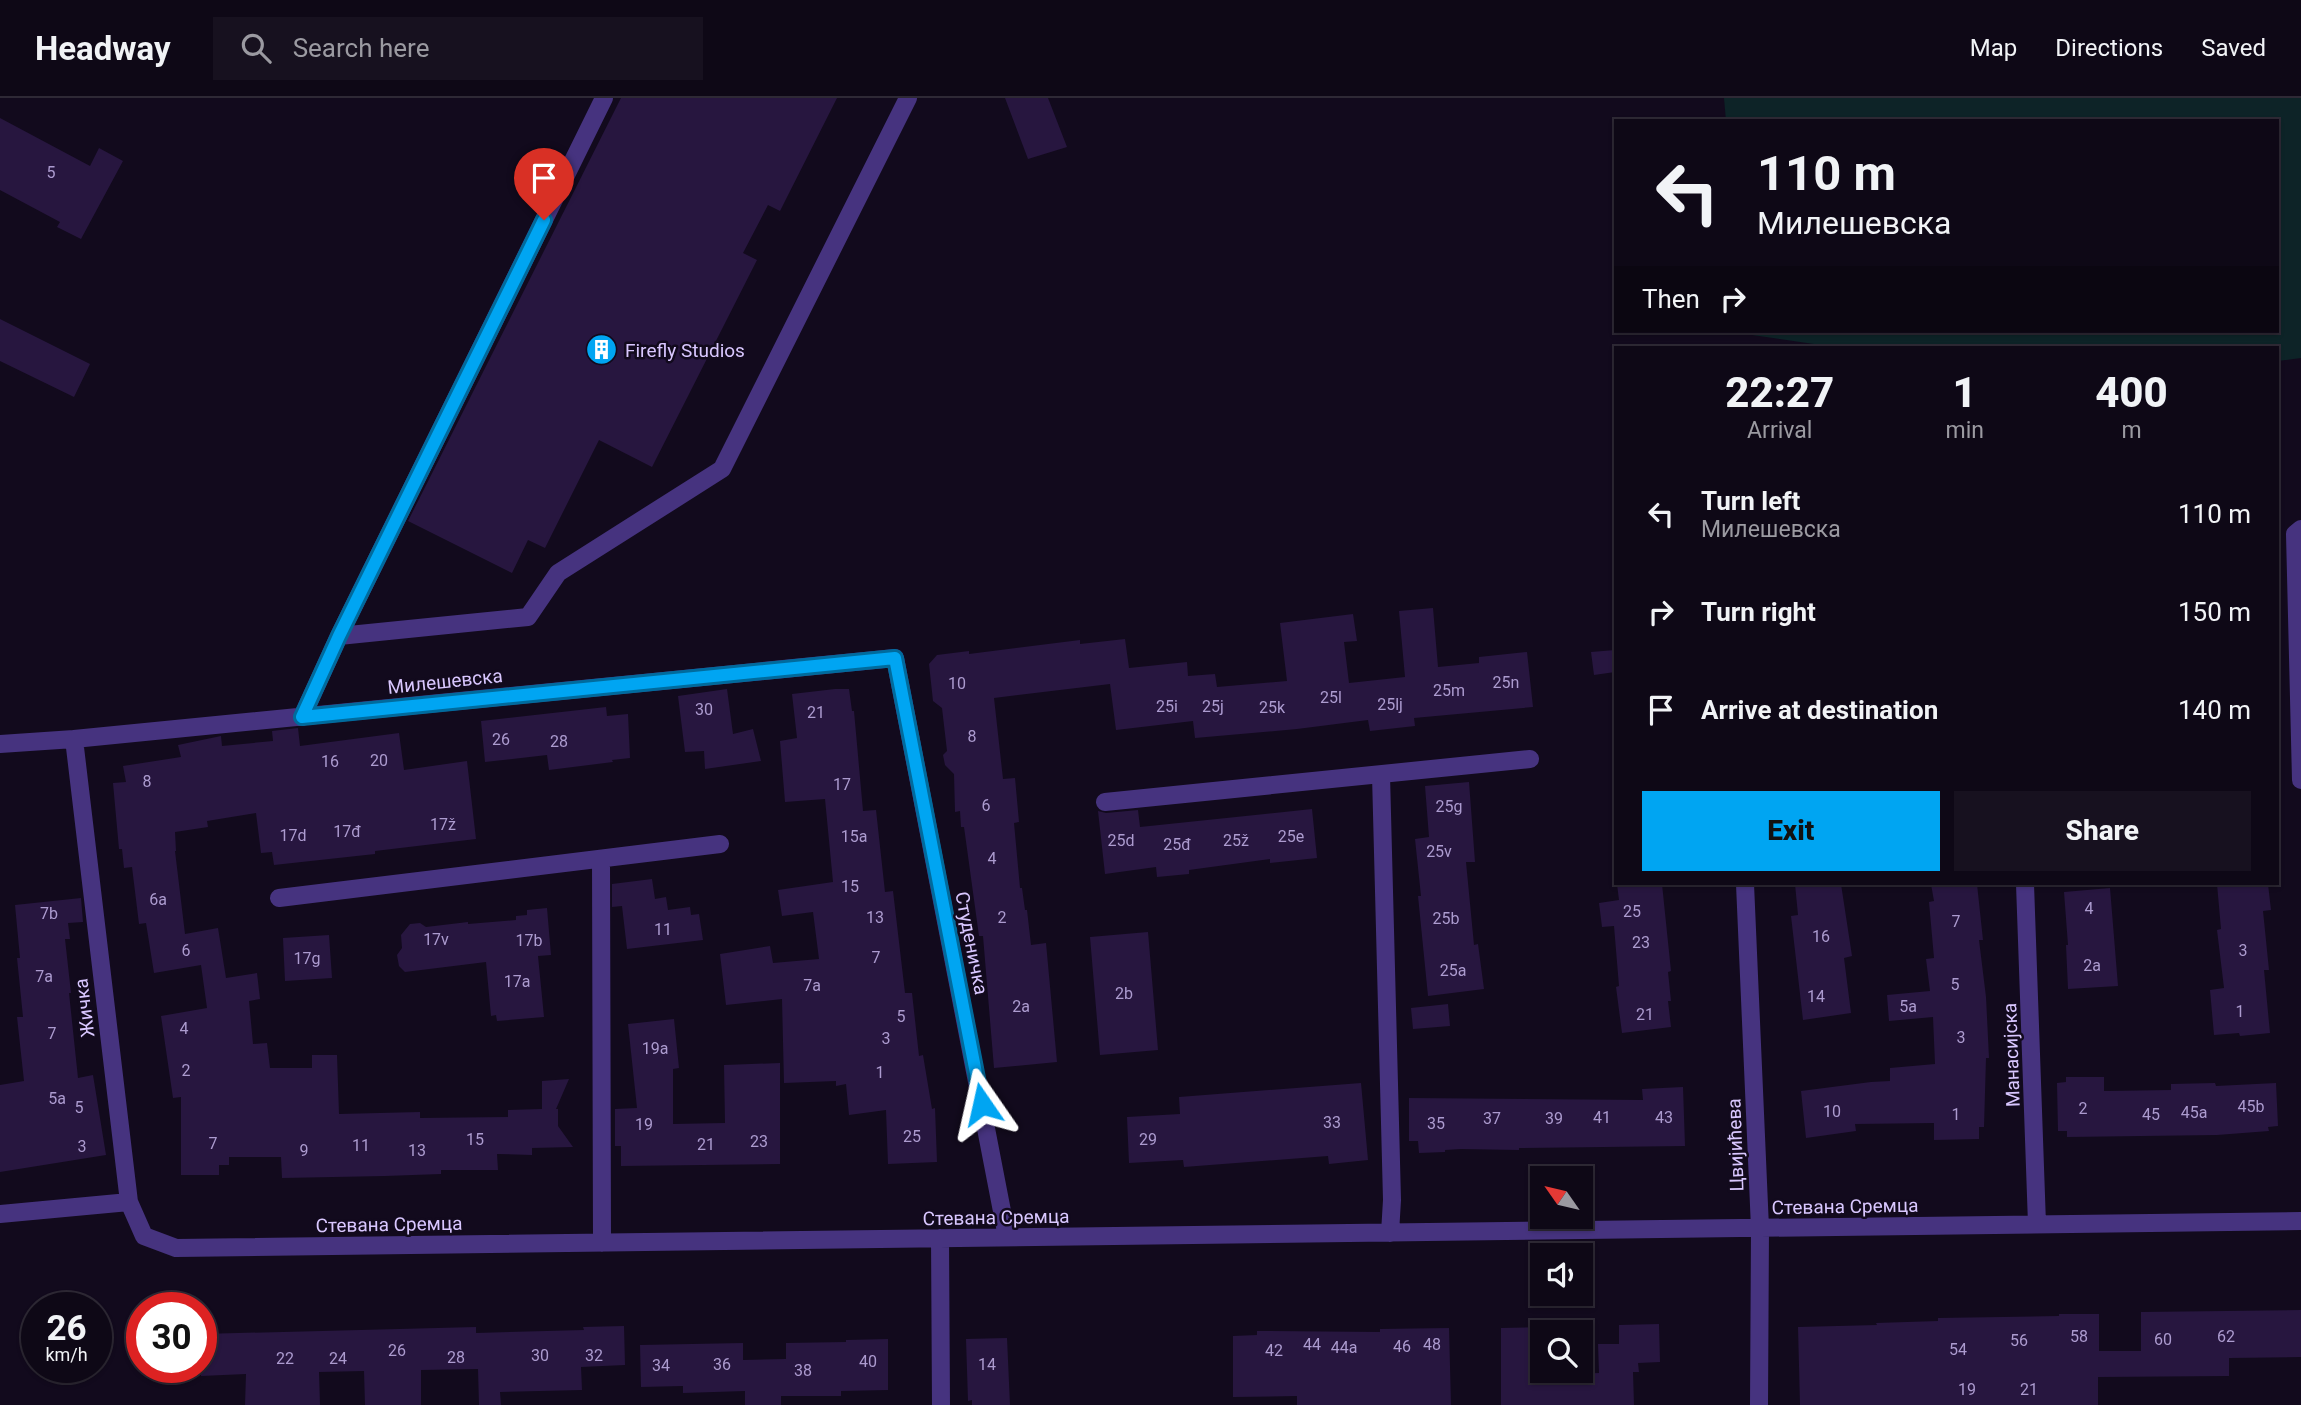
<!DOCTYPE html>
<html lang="en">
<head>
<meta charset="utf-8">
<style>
	body { margin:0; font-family:Roboto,sans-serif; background:#17111f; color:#f1f3f6; height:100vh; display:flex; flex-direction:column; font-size:26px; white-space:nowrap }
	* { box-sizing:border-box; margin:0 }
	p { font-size:23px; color:#9b9aa1 }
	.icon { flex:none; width:38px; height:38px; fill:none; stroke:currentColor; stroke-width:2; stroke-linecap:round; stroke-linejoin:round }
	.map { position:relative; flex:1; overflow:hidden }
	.drawer { position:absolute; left:1614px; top:248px; width:665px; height:539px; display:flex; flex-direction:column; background:#0e0816; border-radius:0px; box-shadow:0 2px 5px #0004,0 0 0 2px #2e2935 }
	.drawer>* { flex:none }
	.top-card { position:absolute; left:1614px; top:21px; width:665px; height:214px; border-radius:0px; box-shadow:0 2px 5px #0004,0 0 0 2px #2e2935; background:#0e0816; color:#f1f3f6; overflow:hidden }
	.needle { width:46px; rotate:304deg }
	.controls { position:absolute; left:1530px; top:1068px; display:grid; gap:14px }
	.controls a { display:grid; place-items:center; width:63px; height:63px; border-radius:0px; background:#0e0816; box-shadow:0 2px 5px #0004,0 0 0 2px #2e2935; font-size:35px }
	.speed { position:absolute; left:21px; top:1194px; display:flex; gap:14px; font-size:35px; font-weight:700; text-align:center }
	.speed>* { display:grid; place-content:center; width:91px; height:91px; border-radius:50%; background:#0e0816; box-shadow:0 2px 5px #0004,0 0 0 2px #2e2935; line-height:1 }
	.speed small { font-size:18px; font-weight:400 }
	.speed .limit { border:10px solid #d22; background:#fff; color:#111 }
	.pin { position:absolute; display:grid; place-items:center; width:60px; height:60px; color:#fff; margin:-72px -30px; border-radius:50% 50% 50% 0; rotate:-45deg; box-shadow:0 0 7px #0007 }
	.pin .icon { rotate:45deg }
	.me { position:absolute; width:77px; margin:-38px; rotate:349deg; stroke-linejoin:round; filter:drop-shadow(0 0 5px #0008) }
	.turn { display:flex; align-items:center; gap:24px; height:147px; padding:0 28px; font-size:32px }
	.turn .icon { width:91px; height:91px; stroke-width:2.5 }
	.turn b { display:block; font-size:49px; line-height:60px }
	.then { display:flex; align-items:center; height:66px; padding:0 28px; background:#0003; gap:14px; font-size:26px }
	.eta { display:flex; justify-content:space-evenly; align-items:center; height:119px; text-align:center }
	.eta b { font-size:42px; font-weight:800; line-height:49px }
	.cta { display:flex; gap:14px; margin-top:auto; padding:14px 28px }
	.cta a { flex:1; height:80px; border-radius:0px; background:#00a5f2; color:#111; font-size:28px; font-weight:800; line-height:80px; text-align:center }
	.cta a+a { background:#17111f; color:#f1f3f6 }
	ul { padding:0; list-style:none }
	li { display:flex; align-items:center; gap:21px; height:98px; padding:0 28px }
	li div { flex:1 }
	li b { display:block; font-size:26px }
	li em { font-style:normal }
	header { display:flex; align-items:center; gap:42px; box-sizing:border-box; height:98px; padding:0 35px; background:#0e0816; border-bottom:2px solid #2e2935 }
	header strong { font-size:33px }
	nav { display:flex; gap:38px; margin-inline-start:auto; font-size:24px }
	.search { width:490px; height:63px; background:#17111f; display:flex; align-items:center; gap:18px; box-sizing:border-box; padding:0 24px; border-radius:0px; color:#9b9aa1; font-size:26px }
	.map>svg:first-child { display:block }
	.green { fill:#0d2327 }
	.building { fill:#27163f }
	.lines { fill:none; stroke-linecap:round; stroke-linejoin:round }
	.minor { stroke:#46337f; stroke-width:18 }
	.route-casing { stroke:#006b9d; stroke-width:18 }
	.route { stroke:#00a5f2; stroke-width:12 }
	.labels { text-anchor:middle; stroke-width:5; stroke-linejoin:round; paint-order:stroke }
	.number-label { font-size:16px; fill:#ac9bcf }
	.poi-label { font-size:19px; fill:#d9c7ff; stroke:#120a1d; text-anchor:start }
	.street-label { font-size:19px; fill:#d9c7ff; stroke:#120a1d }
</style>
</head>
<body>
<header>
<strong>Headway</strong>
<div class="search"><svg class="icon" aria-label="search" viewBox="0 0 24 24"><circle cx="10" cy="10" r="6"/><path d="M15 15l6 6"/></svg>Search here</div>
<nav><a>Map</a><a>Directions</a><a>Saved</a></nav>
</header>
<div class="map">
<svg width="2301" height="1307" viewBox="0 0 2301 1307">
	<rect width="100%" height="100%" fill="#120a1d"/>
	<path class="green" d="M 1724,0 L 2301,0 L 2301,260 L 2277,263 L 2277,250 L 1841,250 L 1745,236 L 1745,233 L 2277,233 L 2277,23 L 1726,23 Z"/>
	<path class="building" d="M 621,0 L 837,0 L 780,113 L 768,107 L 743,155 L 757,162 L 652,369 L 599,342 L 545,450 L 528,442 L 512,475 L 408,423 Z
		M 1005,0 L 1048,0 L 1067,49 L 1028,61 Z
		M 0,20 L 90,68 L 99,50 L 123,63 L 81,141 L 57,129 L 60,124 L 0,92 Z
		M 0,221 L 90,266 L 74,299 L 0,263 Z
		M 1433,510 L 1438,569 L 1479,565 L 1479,559 L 1527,554 L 1533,609 L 1414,620 L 1415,628 L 1370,633 L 1368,622 L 1297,631 L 1195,640 L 1193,623 L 1116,632 L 1110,586 L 994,600 L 1003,681 L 1015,680 L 1019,724 L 1014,725 L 1020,790 L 1022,790 L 1025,812 L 1027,812 L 1031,847 L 1046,845 L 1057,964 L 994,970 L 983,838 L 979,838 L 964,729 L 961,729 L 960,713 L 955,714 L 954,676 L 945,667 L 943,657 L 947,653 L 942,610 L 933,603 L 929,566 L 937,557 L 969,553 L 969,556 L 1080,542 L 1080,546 L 1125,541 L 1129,570 L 1187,564 L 1188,578 L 1215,576 L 1217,589 L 1287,583 L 1280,525 L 1353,516 L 1357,543 L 1344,544 L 1349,585 L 1405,579 L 1399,513 Z
		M 1615,552 L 1615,574 L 1594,577 L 1591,554 Z
		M 727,591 L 733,636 L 753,631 L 761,663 L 705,671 L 704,653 L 685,654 L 678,598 Z
		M 835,591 L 849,591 L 852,613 L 854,613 L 863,713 L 876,712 L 885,794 L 893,793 L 905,895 L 912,895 L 919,958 L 923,957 L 932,1011 L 935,1010 L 937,1064 L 888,1066 L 886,1012 L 849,1017 L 846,986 L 836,988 L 836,983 L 784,985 L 782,901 L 726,907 L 720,856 L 770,848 L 773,865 L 819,861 L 813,814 L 782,818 L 778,792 L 833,784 L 825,701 L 785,704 L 780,643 L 797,640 L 792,596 Z
		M 606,609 L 607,618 L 628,616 L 630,660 L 612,662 L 613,664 L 549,672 L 547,657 L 485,664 L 481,623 Z
		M 298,630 L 300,648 L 399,635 L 404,672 L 467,663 L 476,741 L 375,753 L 375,756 L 274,767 L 272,754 L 261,755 L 256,715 L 207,723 L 208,729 L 175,734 L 176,753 L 175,753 L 185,836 L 218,830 L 226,880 L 257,875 L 260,901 L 249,903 L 253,946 L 267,945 L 270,970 L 312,970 L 312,957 L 337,957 L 339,1016 L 420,1014 L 420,1020 L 508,1019 L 508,1012 L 542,1011 L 542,983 L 569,981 L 556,1011 L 558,1011 L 558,1028 L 573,1049 L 532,1050 L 532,1057 L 497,1056 L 498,1072 L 441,1072 L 441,1076 L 385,1078 L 282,1080 L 281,1059 L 229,1059 L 229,1067 L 219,1067 L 219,1077 L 181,1077 L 181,999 L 173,1000 L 161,918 L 207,910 L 201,867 L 154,875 L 146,825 L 139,826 L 132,769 L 124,770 L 122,751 L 119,751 L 113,685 L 126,684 L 123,668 L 181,659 L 178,647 L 221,638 L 222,648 L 273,643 L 272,633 Z
		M 1469,684 L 1475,764 L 1466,764 L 1474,847 L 1478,846 L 1484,891 L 1428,898 L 1418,798 L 1421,798 L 1415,741 L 1429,739 L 1425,688 Z
		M 1312,711 L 1317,760 L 1270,765 L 1270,761 L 1189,772 L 1189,776 L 1157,779 L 1156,769 L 1105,776 L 1098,713 L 1106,715 L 1138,712 L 1140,729 Z
		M 652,781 L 655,801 L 666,799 L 668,812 L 690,809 L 691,817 L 699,816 L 703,842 L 627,851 L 622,808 L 612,809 L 612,786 Z
		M 1617,786 L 1662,786 L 1671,873 L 1668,874 L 1671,903 L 1668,903 L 1671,929 L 1622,935 L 1616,889 L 1619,888 L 1614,828 L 1602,829 L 1599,805 L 1619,802 Z
		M 1795,786 L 1841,786 L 1852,858 L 1844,860 L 1851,915 L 1803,922 L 1791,818 L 1798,817 Z
		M 1931,786 L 1977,786 L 1983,842 L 1979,842 L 1986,899 L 1989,960 L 1986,960 L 1984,1029 L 1979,1029 L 1979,1041 L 1934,1042 L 1934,1025 L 1855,1026 L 1856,1033 L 1806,1040 L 1801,993 L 1871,984 L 1890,983 L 1890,970 L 1935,966 L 1933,919 L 1889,923 L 1887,897 L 1930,893 L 1926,861 L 1934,860 L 1929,804 L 1934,803 Z
		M 2217,786 L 2268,786 L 2271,812 L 2263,813 L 2269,872 L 2264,872 L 2270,935 L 2240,938 L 2239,935 L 2214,937 L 2210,892 L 2224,890 L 2217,832 L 2221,831 Z
		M 2110,790 L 2118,888 L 2068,891 L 2066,847 L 2068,847 L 2064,794 Z
		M 81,800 L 83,824 L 68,825 L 70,841 L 65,841 L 71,895 L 69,895 L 78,980 L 93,977 L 106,1057 L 0,1074 L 0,987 L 24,983 L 17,919 L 23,919 L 17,860 L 20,860 L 15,807 Z
		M 547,810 L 551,857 L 538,858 L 544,919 L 497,923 L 496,917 L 491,918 L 486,864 L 405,874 L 399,868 L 397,857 L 402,850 L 401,837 L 410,826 L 420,825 L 426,829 L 468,824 L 468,826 L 516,822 L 516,818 L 527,817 L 527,812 Z
		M 1148,834 L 1158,952 L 1100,957 L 1090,839 Z
		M 329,837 L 332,880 L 285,883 L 283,840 Z
		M 1448,906 L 1450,928 L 1413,931 L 1411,910 Z
		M 674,921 L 679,970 L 673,971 L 673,1026 L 725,1025 L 724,967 L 780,965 L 780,1066 L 621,1068 L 621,1048 L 615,1048 L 615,1011 L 637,1010 L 628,926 Z
		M 2066,979 L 2104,979 L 2104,993 L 2108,993 L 2171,992 L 2171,986 L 2215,985 L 2216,988 L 2276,985 L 2278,1028 L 2268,1029 L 2269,1033 L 2217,1037 L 2067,1039 L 2067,1033 L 2058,1033 L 2057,985 L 2066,984 Z
		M 1361,985 L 1368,1062 L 1329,1066 L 1328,1058 L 1184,1069 L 1183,1062 L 1129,1065 L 1127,1019 L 1180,1016 L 1179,999 Z
		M 1683,989 L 1685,1048 L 1519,1050 L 1519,1052 L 1461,1051 L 1445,1052 L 1445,1054 L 1419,1055 L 1418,1043 L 1409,1043 L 1409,1000 L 1643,1002 L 1642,991 Z
		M 2301,1212 L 2301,1259 L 2229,1260 L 2229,1278 L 2098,1279 L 2098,1307 L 1800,1307 L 1798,1229 L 1877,1227 L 1876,1225 L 1938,1223 L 1938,1220 L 2059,1218 L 2059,1216 L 2099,1216 L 2099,1253 L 2141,1253 L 2141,1214 Z
		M 1659,1226 L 1660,1264 L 1638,1265 L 1639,1274 L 1633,1274 L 1634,1307 L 1501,1307 L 1501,1230 L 1542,1229 L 1542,1277 L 1599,1275 L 1598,1246 L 1619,1246 L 1619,1227 Z
		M 624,1228 L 625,1267 L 581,1269 L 582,1292 L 500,1294 L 501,1307 L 479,1307 L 478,1271 L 421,1272 L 421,1307 L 365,1307 L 364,1273 L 319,1274 L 320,1307 L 245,1307 L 246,1276 L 201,1278 L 201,1236 L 476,1229 L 476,1235 L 584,1232 L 583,1229 Z
		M 1449,1230 L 1451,1307 L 1297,1307 L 1297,1298 L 1233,1299 L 1233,1238 L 1257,1237 L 1257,1233 L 1380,1234 L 1380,1231 Z
		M 1007,1240 L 1010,1307 L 972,1307 L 972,1302 L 968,1303 L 966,1241 Z
		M 888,1241 L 888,1292 L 841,1293 L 841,1298 L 781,1298 L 781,1307 L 745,1307 L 745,1293 L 683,1295 L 683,1288 L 641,1289 L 640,1247 L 743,1245 L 743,1262 L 786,1261 L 786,1245 L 846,1244 L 846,1242 Z"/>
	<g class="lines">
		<path class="minor" d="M 2301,431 L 2295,436 L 2301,682
			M 339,538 L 528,519 L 558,475 L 722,371 L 908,0
			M 302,619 L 339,538 L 604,0
			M 74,641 L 129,1104 L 144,1138 L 176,1150 L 2301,1123
			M 0,646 L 74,641 L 895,560 L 1007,1139
			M 1381,677 L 1392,1102 L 1390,1135
			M 1105,704 L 1530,661
			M 601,762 L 602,1145
			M 1745,786 L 1760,1130 L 1759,1307
			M 2025,786 L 2037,1126
			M 279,800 L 720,746
			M 0,1116 L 129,1104
			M 940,1140 L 941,1307"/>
	</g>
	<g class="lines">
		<defs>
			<path id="route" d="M 544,122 L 339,538 L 302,619 L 895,560 L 982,1006"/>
		</defs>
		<use href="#route" class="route-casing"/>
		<use href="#route" class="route"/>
	</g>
	<defs>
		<symbol id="building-disc" viewBox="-11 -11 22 22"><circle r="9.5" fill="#00a5f2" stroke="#120a1d"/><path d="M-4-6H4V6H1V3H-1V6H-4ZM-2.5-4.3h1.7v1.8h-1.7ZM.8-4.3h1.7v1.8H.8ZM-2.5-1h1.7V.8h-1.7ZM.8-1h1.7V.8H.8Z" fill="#fff"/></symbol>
	</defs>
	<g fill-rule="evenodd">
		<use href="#building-disc" x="584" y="234" width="35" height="35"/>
	</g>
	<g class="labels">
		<g class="number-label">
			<text x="51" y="80">5</text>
			<text x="1506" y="590">25n</text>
			<text x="957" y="591">10</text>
			<text x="1449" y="598">25m</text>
			<text x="1331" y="605">25l</text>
			<text x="1390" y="612">25lj</text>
			<text x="1167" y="614">25i</text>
			<text x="1213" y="614">25j</text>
			<text x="1272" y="615">25k</text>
			<text x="704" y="617">30</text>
			<text x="816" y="620">21</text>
			<text x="972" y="644">8</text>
			<text x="501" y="647">26</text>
			<text x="559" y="649">28</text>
			<text x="379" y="668">20</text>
			<text x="330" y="669">16</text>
			<text x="147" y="689">8</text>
			<text x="842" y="692">17</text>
			<text x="986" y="713">6</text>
			<text x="1449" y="714">25g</text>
			<text x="443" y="732">17ž</text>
			<text x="347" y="739">17đ</text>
			<text x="293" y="743">17d</text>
			<text x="854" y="744">15a</text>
			<text x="1291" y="744">25e</text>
			<text x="1121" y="748">25d</text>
			<text x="1236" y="748">25ž</text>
			<text x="1177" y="752">25đ</text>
			<text x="1439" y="759">25v</text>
			<text x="992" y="766">4</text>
			<text x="850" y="794">15</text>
			<text x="158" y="807">6a</text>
			<text x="2089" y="816">4</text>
			<text x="1632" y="819">25</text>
			<text x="49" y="821">7b</text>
			<text x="875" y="825">13</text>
			<text x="1002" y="825">2</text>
			<text x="1446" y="826">25b</text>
			<text x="1956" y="829">7</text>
			<text x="663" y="837">11</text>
			<text x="1821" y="844">16</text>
			<text x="436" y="847">17v</text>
			<text x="529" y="848">17b</text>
			<text x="1641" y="850">23</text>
			<text x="186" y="858">6</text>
			<text x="2243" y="858">3</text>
			<text x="876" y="865">7</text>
			<text x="307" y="866">17g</text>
			<text x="2092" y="873">2a</text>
			<text x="1453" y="878">25a</text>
			<text x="44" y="884">7a</text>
			<text x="517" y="889">17a</text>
			<text x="1955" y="892">5</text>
			<text x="812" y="893">7a</text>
			<text x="1124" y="901">2b</text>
			<text x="1816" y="904">14</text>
			<text x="1021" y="914">2a</text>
			<text x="1908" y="914">5a</text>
			<text x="2240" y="919">1</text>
			<text x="1645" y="922">21</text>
			<text x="901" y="924">5</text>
			<text x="184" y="936">4</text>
			<text x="52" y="941">7</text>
			<text x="1961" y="945">3</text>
			<text x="886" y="946">3</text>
			<text x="655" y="956">19a</text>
			<text x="186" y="978">2</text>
			<text x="880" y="980">1</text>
			<text x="57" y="1006">5a</text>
			<text x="2251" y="1014">45b</text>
			<text x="79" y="1015">5</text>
			<text x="2083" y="1016">2</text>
			<text x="1832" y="1019">10</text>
			<text x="2194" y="1020">45a</text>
			<text x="1956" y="1022">1</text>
			<text x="2151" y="1022">45</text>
			<text x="1602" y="1025">41</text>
			<text x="1664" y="1025">43</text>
			<text x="1492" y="1026">37</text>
			<text x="1554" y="1026">39</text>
			<text x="1332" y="1030">33</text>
			<text x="1436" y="1031">35</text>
			<text x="644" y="1032">19</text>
			<text x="912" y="1044">25</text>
			<text x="475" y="1047">15</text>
			<text x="1148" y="1047">29</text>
			<text x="759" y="1049">23</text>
			<text x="213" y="1051">7</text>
			<text x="706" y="1052">21</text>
			<text x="361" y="1053">11</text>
			<text x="82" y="1054">3</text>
			<text x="304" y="1058">9</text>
			<text x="417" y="1058">13</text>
			<text x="2079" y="1244">58</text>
			<text x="2226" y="1244">62</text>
			<text x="2163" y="1247">60</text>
			<text x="2019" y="1248">56</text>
			<text x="1312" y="1252">44</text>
			<text x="1432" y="1252">48</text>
			<text x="1402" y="1254">46</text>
			<text x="1344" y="1255">44a</text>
			<text x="1958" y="1257">54</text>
			<text x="397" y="1258">26</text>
			<text x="1274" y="1258">42</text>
			<text x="540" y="1263">30</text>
			<text x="594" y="1263">32</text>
			<text x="456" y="1265">28</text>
			<text x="285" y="1266">22</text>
			<text x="338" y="1266">24</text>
			<text x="868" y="1269">40</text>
			<text x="722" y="1272">36</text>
			<text x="987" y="1272">14</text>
			<text x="661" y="1273">34</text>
			<text x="803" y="1278">38</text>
			<text x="1967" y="1297">19</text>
			<text x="2029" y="1297">21</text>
		</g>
		<g class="poi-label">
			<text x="625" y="259">Firefly Studios</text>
		</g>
		<g class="street-label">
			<text transform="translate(445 583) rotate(-6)" y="7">Милешевска</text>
			<text transform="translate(972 845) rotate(79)" y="7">Студеничка</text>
			<text transform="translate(84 910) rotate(-97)" y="7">Жичка</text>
			<text transform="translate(2011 957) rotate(-92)" y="7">Манасијска</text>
			<text transform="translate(1735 1047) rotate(-92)" y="7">Цвијићева</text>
			<text transform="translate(1845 1108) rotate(-1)" y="7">Стевана Сремца</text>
			<text transform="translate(996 1119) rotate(-1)" y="7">Стевана Сремца</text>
			<text transform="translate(389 1126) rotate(-1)" y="7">Стевана Сремца</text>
		</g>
	</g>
</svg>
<div class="controls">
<a><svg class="needle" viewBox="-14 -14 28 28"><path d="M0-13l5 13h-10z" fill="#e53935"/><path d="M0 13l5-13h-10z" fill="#9b9aa1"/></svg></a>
<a><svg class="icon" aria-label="sound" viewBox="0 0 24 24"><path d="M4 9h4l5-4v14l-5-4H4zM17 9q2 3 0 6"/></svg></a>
<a><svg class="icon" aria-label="search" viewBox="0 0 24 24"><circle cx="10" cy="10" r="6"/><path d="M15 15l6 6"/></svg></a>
</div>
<div class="speed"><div>26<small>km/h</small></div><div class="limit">30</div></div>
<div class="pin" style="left:544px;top:122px;background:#d93025"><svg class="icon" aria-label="arrive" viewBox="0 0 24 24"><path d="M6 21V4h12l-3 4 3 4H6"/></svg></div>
<svg class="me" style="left:982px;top:1006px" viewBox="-20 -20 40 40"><path d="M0-17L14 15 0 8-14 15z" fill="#00a5f2" stroke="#fff" stroke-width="4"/></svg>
<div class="top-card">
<div class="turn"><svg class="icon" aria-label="left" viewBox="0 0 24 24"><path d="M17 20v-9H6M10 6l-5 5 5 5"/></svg><div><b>110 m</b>Милешевска</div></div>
<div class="then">Then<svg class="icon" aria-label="right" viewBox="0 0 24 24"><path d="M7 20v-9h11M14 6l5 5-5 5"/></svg></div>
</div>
<section class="drawer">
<div class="eta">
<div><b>22:27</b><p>Arrival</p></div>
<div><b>1</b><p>min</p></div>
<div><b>400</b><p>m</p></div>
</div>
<ul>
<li><svg class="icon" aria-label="left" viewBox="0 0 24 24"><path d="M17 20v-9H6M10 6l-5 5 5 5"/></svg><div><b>Turn left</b><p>Милешевска</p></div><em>110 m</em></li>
<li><svg class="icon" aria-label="right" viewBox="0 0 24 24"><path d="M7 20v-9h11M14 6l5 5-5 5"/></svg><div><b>Turn right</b></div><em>150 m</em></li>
<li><svg class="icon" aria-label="arrive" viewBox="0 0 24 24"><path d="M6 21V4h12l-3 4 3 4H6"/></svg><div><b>Arrive at destination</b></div><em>140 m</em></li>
</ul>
<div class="cta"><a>Exit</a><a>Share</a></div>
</section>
</div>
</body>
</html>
